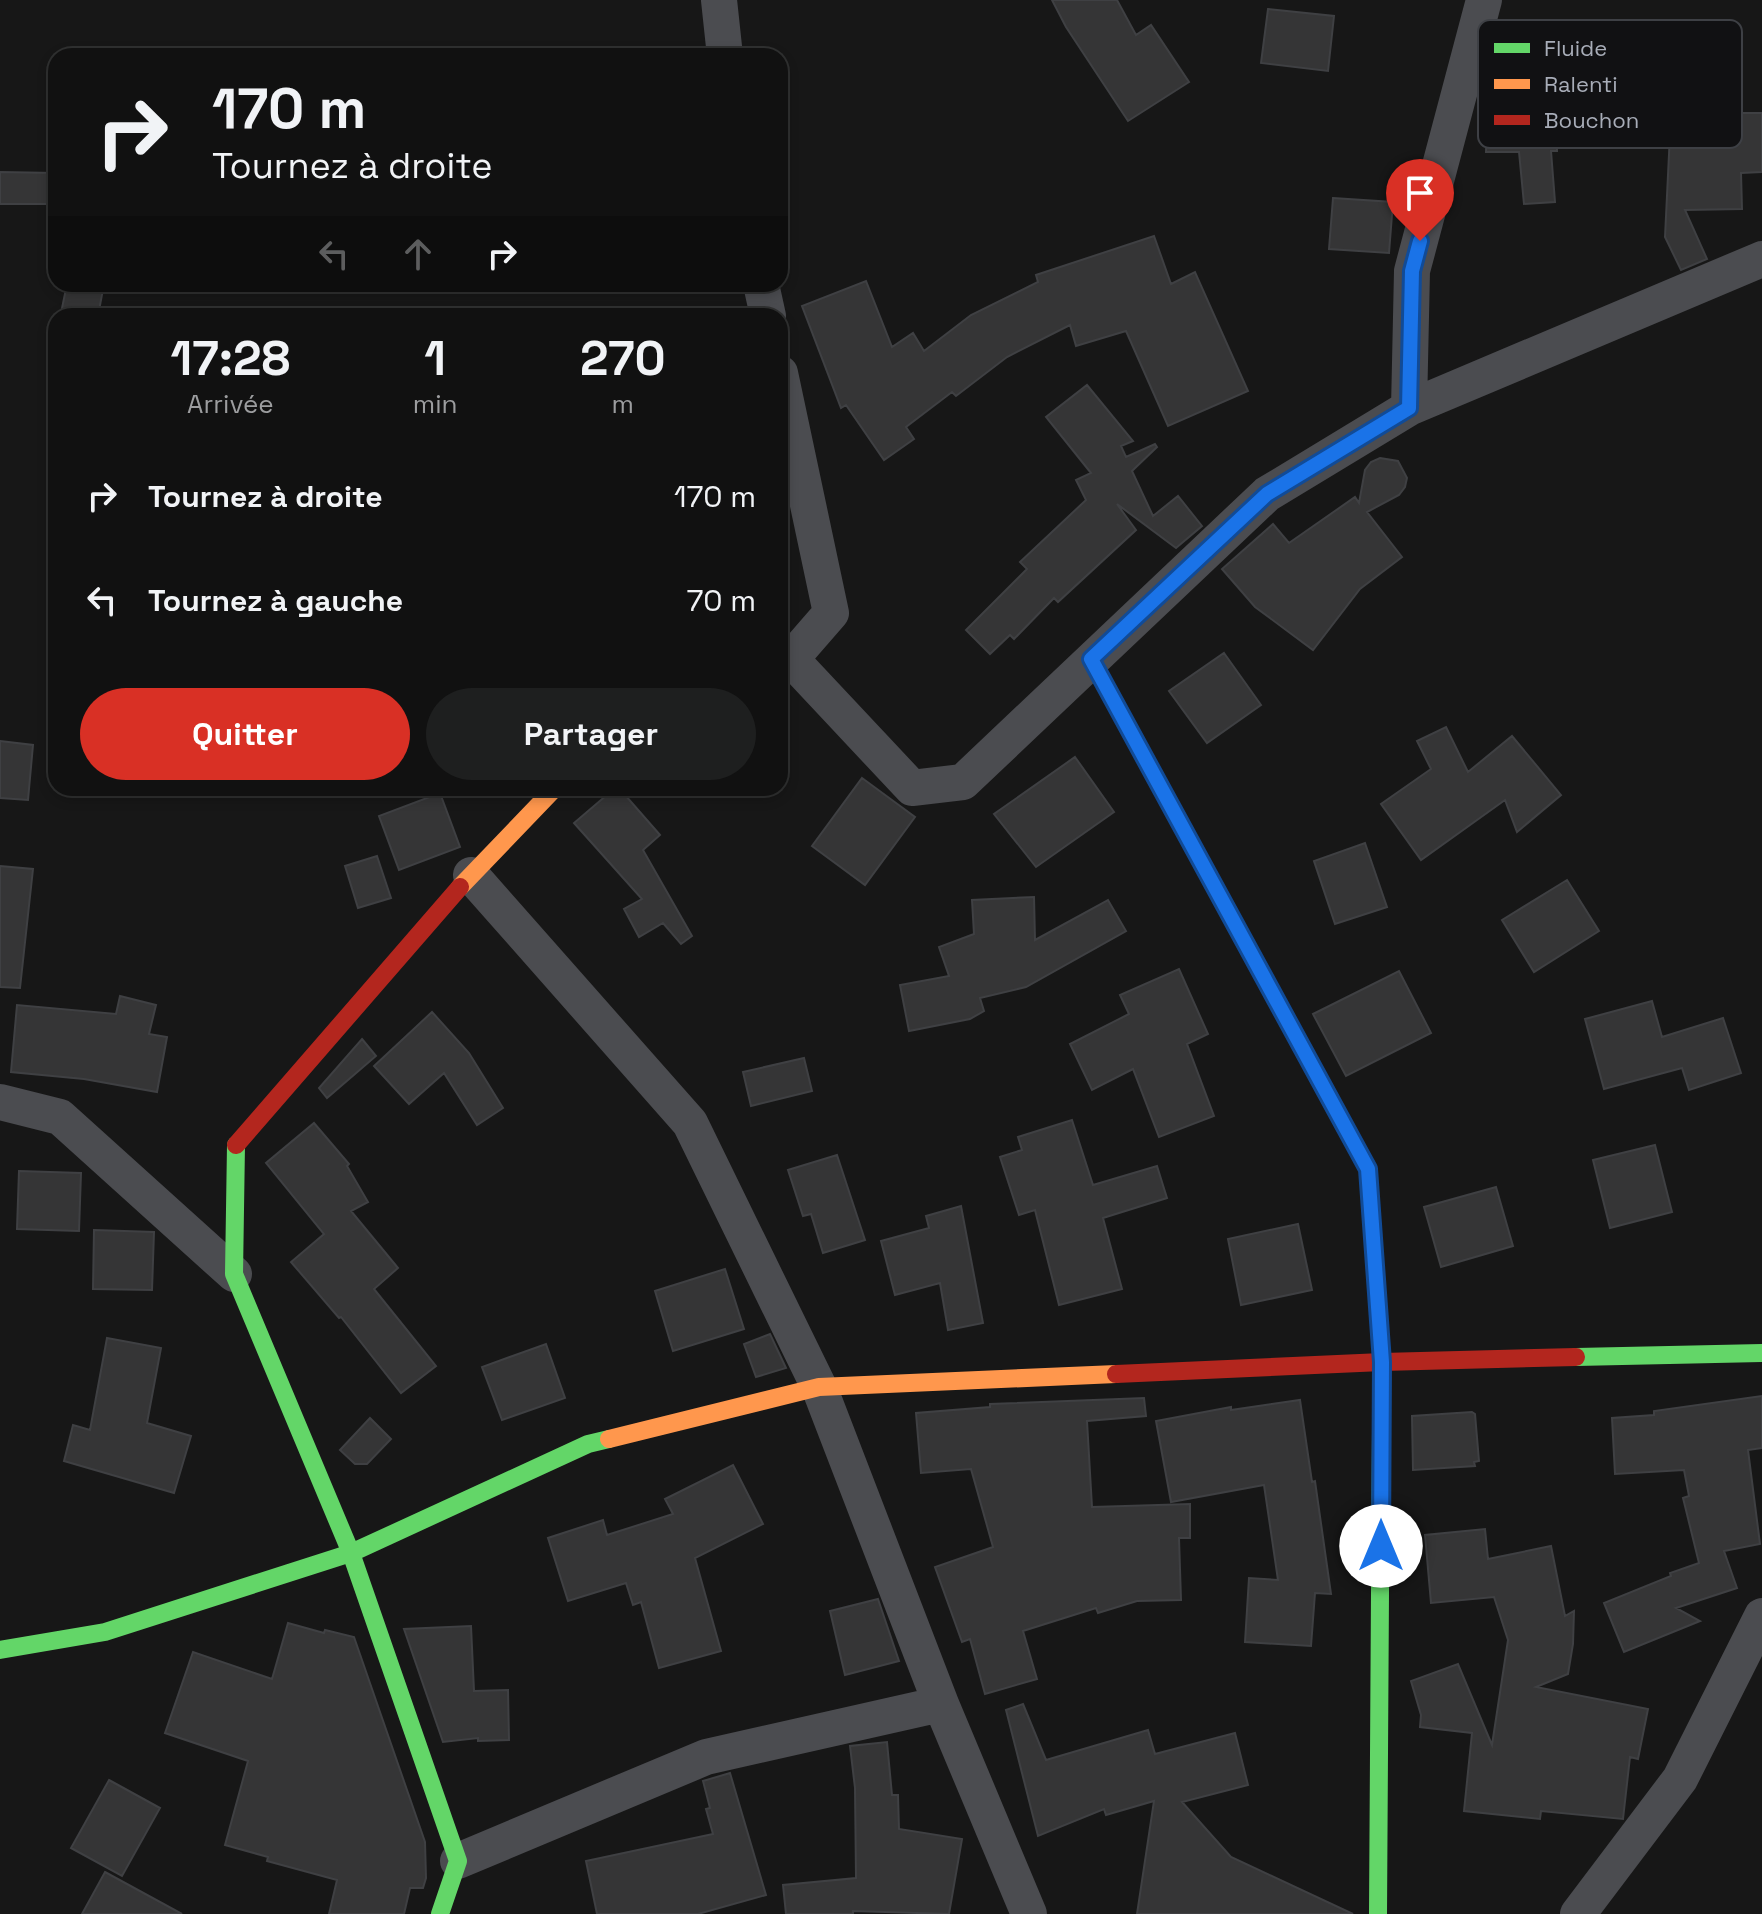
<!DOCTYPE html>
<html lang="fr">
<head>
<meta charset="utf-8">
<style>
	body { margin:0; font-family:"Space Grotesk",sans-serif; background:#1e1f1f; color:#f1f3f6; height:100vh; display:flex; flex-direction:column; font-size:30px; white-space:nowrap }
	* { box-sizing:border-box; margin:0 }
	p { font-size:26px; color:#9c9d9f }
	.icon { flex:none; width:44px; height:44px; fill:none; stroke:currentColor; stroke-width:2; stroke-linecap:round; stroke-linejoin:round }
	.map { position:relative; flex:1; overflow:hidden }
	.sheet { position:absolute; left:48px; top:308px; width:740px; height:488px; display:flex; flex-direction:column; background:#111; border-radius:24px; box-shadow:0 4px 12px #0003,0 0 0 2px #303131 }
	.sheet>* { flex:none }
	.guide { position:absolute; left:48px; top:48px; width:740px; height:244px; border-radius:24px; box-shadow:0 4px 12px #0003,0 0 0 2px #303131; background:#111; color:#f1f3f6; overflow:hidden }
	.pin { position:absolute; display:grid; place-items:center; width:68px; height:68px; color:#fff; margin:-82px -34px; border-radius:50% 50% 50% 0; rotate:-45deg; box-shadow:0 0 8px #0007 }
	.pin .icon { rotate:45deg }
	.me { position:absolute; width:88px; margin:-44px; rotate:0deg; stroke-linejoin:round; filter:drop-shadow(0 0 6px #0008) }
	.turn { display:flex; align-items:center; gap:28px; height:168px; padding:0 32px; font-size:36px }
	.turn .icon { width:104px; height:104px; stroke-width:2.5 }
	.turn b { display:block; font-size:56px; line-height:68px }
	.lanes { display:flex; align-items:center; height:76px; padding:0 32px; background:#0003; justify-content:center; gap:40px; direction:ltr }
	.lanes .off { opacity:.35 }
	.eta { display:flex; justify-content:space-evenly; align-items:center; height:136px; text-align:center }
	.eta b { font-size:48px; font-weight:800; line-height:56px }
	.button { display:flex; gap:16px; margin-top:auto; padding:16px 32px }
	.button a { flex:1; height:92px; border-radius:48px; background:#d93025; color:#fff; font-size:32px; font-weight:800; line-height:92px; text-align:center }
	.button a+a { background:#1e1f1f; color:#f1f3f6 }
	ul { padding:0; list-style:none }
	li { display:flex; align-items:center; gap:24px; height:104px; padding:0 32px }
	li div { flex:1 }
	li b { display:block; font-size:30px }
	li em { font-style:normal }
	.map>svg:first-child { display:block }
	.building { fill:#353536; stroke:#3f4043; stroke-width:2 }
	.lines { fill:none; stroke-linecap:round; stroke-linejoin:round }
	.street { stroke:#4b4c50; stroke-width:36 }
	.fast { stroke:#63d668; stroke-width:18 }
	.slow { stroke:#ff974d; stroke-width:18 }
	.jam { stroke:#b3261e; stroke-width:18 }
	.route-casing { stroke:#114b97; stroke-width:20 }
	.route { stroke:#1a73e8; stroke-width:14 }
	.key { fill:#111113; stroke:#3e4045; stroke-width:2 }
	.key-label { font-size:22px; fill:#a8adb8 }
</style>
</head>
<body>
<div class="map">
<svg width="1762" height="1914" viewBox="0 0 1762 1914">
	<rect width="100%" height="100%" fill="#171717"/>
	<path class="building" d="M 1052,0 L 1117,0 L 1136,35 L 1151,25 L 1189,82 L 1128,121 L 1066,27 Z
		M 1268,9 L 1334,16 L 1328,71 L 1261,63 Z
		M 1565,42 L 1608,43 L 1607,112 L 1561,111 L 1561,113 L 1556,113 L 1557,151 L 1551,151 L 1555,202 L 1524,204 L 1519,152 L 1486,152 L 1487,122 L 1491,122 L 1499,59 L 1564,66 Z
		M 1671,113 L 1762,113 L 1762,172 L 1741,173 L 1742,209 L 1685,210 L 1707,259 L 1681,270 L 1665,237 Z
		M 0,172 L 56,173 L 56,204 L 0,204 Z
		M 1333,198 L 1393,202 L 1389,253 L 1329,249 Z
		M 1154,236 L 1171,284 L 1195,272 L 1248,391 L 1168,426 L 1126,331 L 1076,346 L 1070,325 L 1007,357 L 956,396 L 952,392 L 906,427 L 914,439 L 884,460 L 846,405 L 841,408 L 802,306 L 866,281 L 892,347 L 913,333 L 924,351 L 971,315 L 1038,282 L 1036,275 Z
		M 67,284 L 104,284 L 98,316 L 61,313 Z
		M 1087,385 L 1133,441 L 1121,446 L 1126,457 L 1155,444 L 1157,447 L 1132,471 L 1153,516 L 1178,496 L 1202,526 L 1176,548 L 1117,504 L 1136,530 L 1058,602 L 1054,598 L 1014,639 L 1010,635 L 990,654 L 966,630 L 1027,569 L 1020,562 L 1086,500 L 1076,480 L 1091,473 L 1046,417 Z
		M 1380,458 L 1398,461 L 1407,478 L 1405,487 L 1399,495 L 1367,512 L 1402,557 L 1360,589 L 1313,650 L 1255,607 L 1222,569 L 1273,524 L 1289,543 L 1355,497 L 1359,503 L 1365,470 L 1371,462 Z
		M 1224,653 L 1261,705 L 1207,743 L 1169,691 Z
		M 1446,727 L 1468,772 L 1512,736 L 1561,795 L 1517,832 L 1505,800 L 1421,860 L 1381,804 L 1431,769 L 1417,741 Z
		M 0,741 L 33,745 L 28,800 L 0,798 Z
		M 1075,757 L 1114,812 L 1036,867 L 994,814 Z
		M 862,778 L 915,817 L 865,885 L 812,846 Z
		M 615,788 L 619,788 L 660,835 L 643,850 L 692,936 L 681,944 L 663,923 L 639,937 L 624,909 L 642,899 L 574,823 Z
		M 440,793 L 460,847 L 399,870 L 379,816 Z
		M 1365,843 L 1387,907 L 1335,924 L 1314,861 Z
		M 377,856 L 391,898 L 358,908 L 345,866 Z
		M 0,866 L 33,869 L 20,988 L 0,987 Z
		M 1567,880 L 1599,931 L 1534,972 L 1502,920 Z
		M 1034,897 L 1035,940 L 1108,900 L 1126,931 L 1026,987 L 980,998 L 984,1011 L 970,1019 L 909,1031 L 900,985 L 949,976 L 939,947 L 974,934 L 972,900 Z
		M 1179,969 L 1208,1034 L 1187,1044 L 1214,1116 L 1159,1137 L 1133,1069 L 1092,1090 L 1070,1044 L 1129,1014 L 1120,995 Z
		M 1399,971 L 1431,1033 L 1346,1076 L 1313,1014 Z
		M 120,996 L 156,1005 L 149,1034 L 167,1037 L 157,1092 L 84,1079 L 11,1072 L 17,1005 L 116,1014 Z
		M 1652,1001 L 1662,1037 L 1723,1018 L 1741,1073 L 1689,1090 L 1682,1068 L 1604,1089 L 1585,1019 Z
		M 432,1012 L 469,1053 L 503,1108 L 477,1125 L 444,1073 L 409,1104 L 374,1066 Z
		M 362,1039 L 376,1056 L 327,1098 L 319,1088 Z
		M 804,1058 L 812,1091 L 751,1106 L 743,1072 Z
		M 1072,1120 L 1093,1185 L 1157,1166 L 1167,1198 L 1103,1218 L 1122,1289 L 1059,1305 L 1035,1210 L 1019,1215 L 1000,1157 L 1022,1150 L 1018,1137 Z
		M 314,1123 L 349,1164 L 347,1166 L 368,1202 L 351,1211 L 398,1268 L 374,1289 L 436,1366 L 401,1393 L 341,1317 L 339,1318 L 291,1262 L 324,1234 L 266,1163 Z
		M 1655,1145 L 1672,1212 L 1610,1228 L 1593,1160 Z
		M 837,1155 L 865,1240 L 823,1253 L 811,1214 L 803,1216 L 788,1170 Z
		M 19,1171 L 81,1173 L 79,1231 L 17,1229 Z
		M 1496,1187 L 1513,1246 L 1441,1267 L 1424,1207 Z
		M 961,1206 L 983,1323 L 948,1330 L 940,1283 L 895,1295 L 881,1241 L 929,1228 L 926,1216 Z
		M 1298,1224 L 1312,1290 L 1241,1305 L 1228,1239 Z
		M 94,1230 L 154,1232 L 152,1290 L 93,1289 Z
		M 725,1269 L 744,1329 L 673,1351 L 655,1291 Z
		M 770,1334 L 786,1368 L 756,1377 L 744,1344 Z
		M 107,1338 L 161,1348 L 147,1423 L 191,1436 L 174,1493 L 64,1461 L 73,1425 L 90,1430 Z
		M 546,1344 L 565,1398 L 502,1420 L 482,1367 Z
		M 1762,1396 L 1762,1448 L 1748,1450 L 1760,1544 L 1724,1551 L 1737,1588 L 1676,1608 L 1700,1621 L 1624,1652 L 1604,1603 L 1671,1576 L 1670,1573 L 1699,1563 L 1683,1498 L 1689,1496 L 1684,1470 L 1615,1474 L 1612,1418 L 1654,1415 L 1654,1411 Z
		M 1144,1398 L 1146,1416 L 1087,1421 L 1092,1507 L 1190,1504 L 1190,1538 L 1179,1538 L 1181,1600 L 1137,1601 L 1098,1613 L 1096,1608 L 1023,1631 L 1037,1679 L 985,1694 L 970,1639 L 962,1642 L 935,1567 L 993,1547 L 971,1469 L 921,1473 L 916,1413 L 990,1407 L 990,1404 Z
		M 1300,1400 L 1312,1482 L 1315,1481 L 1331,1594 L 1315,1593 L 1311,1646 L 1245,1642 L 1249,1578 L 1278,1580 L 1264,1485 L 1171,1502 L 1156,1421 L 1231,1407 L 1231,1410 Z
		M 1472,1412 L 1475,1414 L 1479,1461 L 1474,1462 L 1475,1466 L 1413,1470 L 1412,1416 Z
		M 370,1418 L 391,1439 L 367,1464 L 355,1464 L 340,1450 Z
		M 733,1465 L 763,1524 L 695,1558 L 721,1651 L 659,1668 L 641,1602 L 633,1605 L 626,1583 L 568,1601 L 548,1538 L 603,1520 L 607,1535 L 673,1514 L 665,1499 Z
		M 1485,1529 L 1488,1559 L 1551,1546 L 1565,1616 L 1574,1611 L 1573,1644 L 1568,1674 L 1536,1687 L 1648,1709 L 1638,1759 L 1630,1757 L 1623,1819 L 1541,1811 L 1540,1819 L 1464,1811 L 1472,1733 L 1420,1727 L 1421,1715 L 1411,1681 L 1458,1664 L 1492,1745 L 1508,1640 L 1494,1597 L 1431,1603 L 1425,1535 Z
		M 878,1599 L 899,1661 L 845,1675 L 830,1611 Z
		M 288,1623 L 324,1633 L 325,1630 L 354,1637 L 425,1842 L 426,1878 L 423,1888 L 410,1888 L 404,1914 L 329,1914 L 337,1880 L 267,1861 L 268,1857 L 225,1845 L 248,1761 L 165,1733 L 193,1652 L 272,1679 Z
		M 471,1626 L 474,1691 L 508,1690 L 509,1740 L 478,1741 L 478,1738 L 443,1742 L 404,1629 Z
		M 1023,1704 L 1046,1760 L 1148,1730 L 1155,1754 L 1235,1733 L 1248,1785 L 1182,1802 L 1231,1857 L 1353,1914 L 1137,1914 L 1154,1801 L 1106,1815 L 1104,1809 L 1038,1836 L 1006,1710 Z
		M 887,1742 L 892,1795 L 898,1795 L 899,1829 L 962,1839 L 949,1914 L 853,1911 L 853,1914 L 786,1914 L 783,1885 L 856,1878 L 855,1788 L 850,1746 Z
		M 730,1773 L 766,1895 L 698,1914 L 597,1914 L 586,1861 L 713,1834 L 706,1809 L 710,1808 L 703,1781 Z
		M 109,1780 L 160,1808 L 122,1876 L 71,1848 Z
		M 105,1872 L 182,1914 L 82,1914 Z"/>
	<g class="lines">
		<path class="street" d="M 719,0 L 725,56
			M 761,284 L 768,316
			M 780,373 L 831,613 L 791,659 L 780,665
			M 1409,408 L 1412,271 L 1484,0
			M 791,659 L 912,788 L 963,782 L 1267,494 L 1409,408 L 1762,259
			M 471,875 L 690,1123 L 819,1387 L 941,1704 L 1029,1914
			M 0,1102 L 60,1117 L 234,1274
			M 458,1861 L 706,1757 L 941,1704
			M 1578,1914 L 1680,1779 L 1762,1616"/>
		<path class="fast" d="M 236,1145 L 234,1274 L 351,1553 L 458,1861 L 440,1914
			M 1576,1357 L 1762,1353
			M 0,1650 L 105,1632 L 351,1553 L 588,1444 L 609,1439
			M 1378,1914 L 1381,1432"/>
		<path class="slow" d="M 460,887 L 555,788
			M 1321,1083 L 1368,1169 L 1382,1362 L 1381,1432
			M 609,1439 L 819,1387 L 1116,1374"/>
		<path class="jam" d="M 1091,659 L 1321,1083
			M 236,1145 L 460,887
			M 1116,1374 L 1382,1362 L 1576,1357"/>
	</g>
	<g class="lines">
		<defs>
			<path id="route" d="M 1381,1546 L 1382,1362 L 1368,1169 L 1091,659 L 1267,494 L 1409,408 L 1412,271 L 1420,241"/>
		</defs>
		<use href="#route" class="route-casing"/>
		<use href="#route" class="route"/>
	</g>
	<rect x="1478" y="20" width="264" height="128" rx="12" class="key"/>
	<rect x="1494" y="43" width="36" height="10" fill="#63d668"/>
	<rect x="1494" y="79" width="36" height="10" fill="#ff974d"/>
	<rect x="1494" y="115" width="36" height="10" fill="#b3261e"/>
	<g class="key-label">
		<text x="1544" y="56">Fluide</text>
		<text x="1544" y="92">Ralenti</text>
		<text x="1544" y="128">Bouchon</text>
	</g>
</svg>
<div class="pin" style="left:1420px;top:241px;background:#d93025"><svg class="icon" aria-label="arrive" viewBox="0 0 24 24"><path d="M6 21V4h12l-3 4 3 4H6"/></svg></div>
<svg class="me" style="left:1381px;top:1546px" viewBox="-20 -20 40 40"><circle r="19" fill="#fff"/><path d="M0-13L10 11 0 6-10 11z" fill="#1a73e8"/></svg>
<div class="guide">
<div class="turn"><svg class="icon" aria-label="right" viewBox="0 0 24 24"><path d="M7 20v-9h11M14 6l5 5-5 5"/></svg><div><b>170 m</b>Tournez à droite</div></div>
<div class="lanes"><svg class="icon off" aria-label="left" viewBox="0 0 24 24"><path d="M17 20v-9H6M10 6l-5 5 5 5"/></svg><svg class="icon off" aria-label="ahead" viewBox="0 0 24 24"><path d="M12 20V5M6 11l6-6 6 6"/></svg><svg class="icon" aria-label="right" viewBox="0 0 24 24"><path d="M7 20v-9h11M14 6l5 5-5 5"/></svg></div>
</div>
<section class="sheet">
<div class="eta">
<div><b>17:28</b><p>Arrivée</p></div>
<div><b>1</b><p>min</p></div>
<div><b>270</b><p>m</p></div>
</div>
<ul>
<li><svg class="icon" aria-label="right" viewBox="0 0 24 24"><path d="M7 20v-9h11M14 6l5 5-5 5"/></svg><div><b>Tournez à droite</b></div><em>170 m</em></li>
<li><svg class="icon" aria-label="left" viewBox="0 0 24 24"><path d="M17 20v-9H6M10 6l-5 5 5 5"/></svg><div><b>Tournez à gauche</b></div><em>70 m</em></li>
</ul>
<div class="button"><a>Quitter</a><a>Partager</a></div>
</section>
</div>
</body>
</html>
